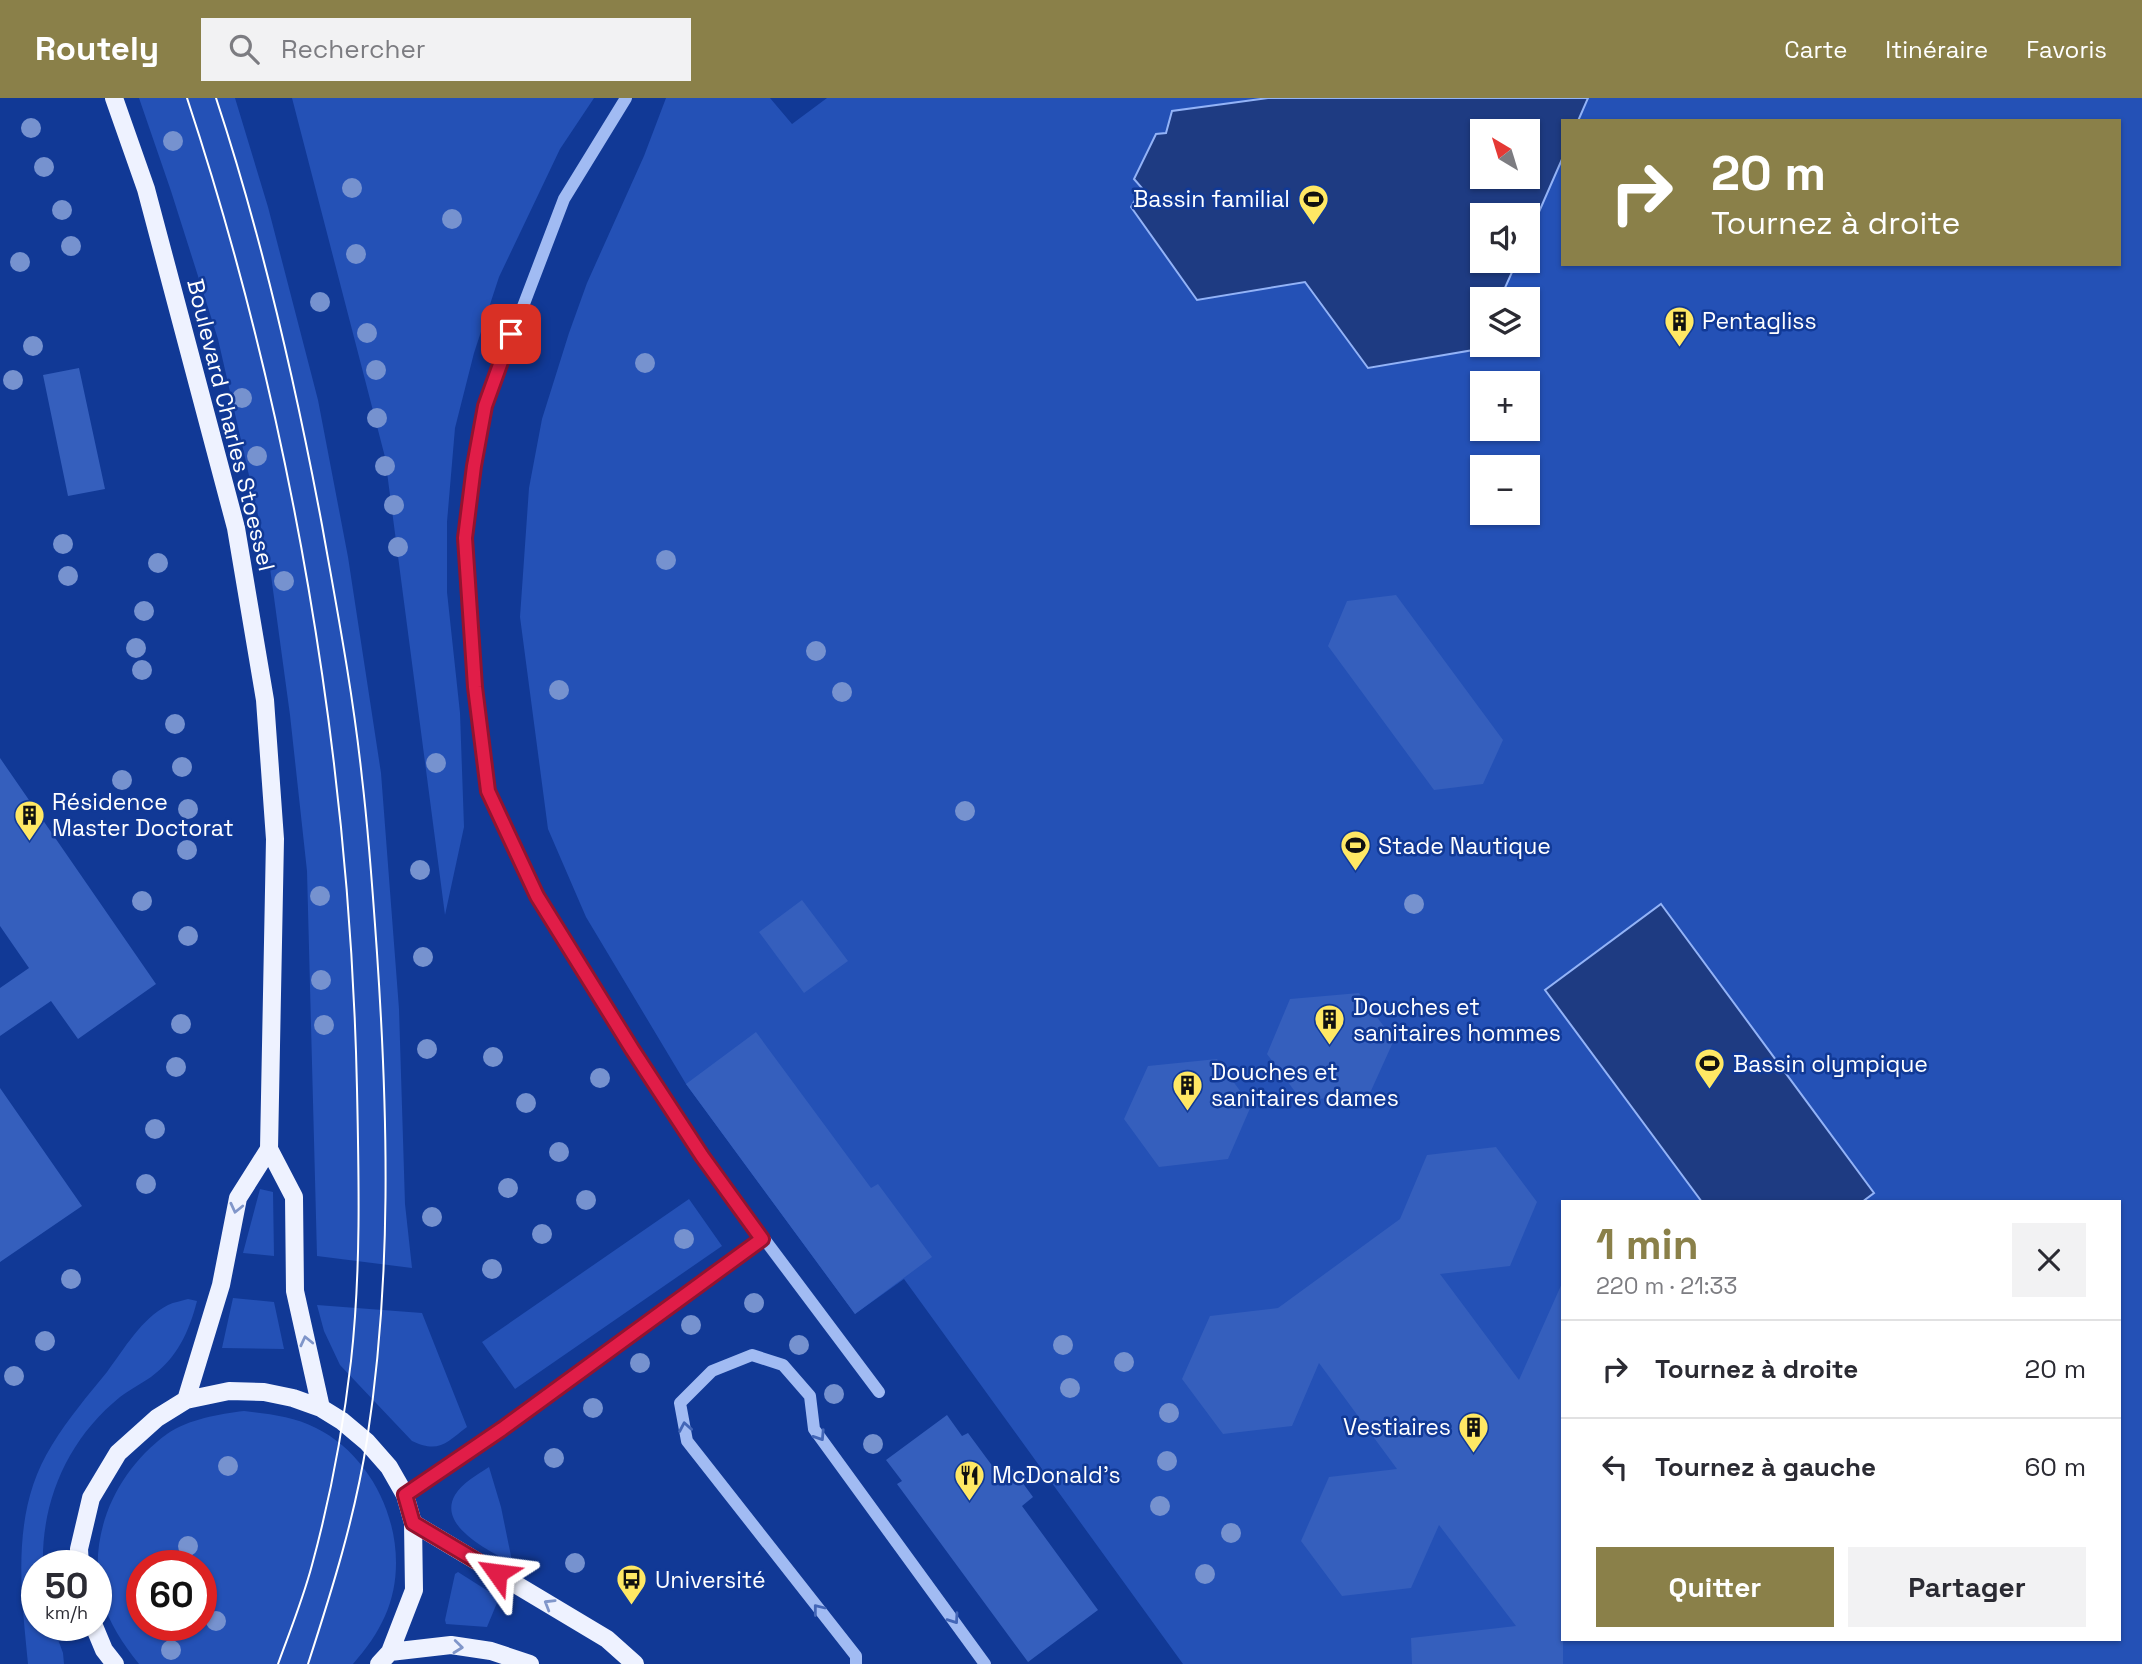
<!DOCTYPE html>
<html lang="fr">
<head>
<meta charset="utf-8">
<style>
	body { margin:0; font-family:"Space Grotesk",sans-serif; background:#f2f2f3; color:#2b2b33; height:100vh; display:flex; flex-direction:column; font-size:26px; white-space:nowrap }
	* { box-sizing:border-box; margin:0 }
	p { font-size:23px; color:#7c7c81 }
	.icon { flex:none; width:38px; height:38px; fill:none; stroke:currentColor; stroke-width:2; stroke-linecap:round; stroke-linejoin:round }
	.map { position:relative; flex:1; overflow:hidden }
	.drawer { position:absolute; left:1561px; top:1102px; width:560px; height:441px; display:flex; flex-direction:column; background:#fff; border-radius:0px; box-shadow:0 2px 5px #0004 }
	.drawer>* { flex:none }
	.guide { position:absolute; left:1561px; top:21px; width:560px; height:147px; border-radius:0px; box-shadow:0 2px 5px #0004; background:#8a8049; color:#fff; overflow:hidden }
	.needle { width:46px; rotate:322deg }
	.fabs { position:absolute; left:1470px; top:21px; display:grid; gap:14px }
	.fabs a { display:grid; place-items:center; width:70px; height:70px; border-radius:0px; background:#fff; box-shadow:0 2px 5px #0004; font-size:35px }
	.speed { position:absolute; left:21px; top:1452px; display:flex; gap:14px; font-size:35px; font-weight:700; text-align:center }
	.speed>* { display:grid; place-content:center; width:91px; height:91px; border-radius:50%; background:#fff; box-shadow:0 2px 5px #0004; line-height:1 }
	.speed small { font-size:18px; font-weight:400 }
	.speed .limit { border:10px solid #d22; background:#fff; color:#111 }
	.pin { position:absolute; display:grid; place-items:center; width:60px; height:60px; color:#fff; margin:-30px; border-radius:14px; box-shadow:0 4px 10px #0006 }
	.me { position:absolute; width:77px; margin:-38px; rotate:301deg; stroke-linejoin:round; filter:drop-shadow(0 0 5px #0008) }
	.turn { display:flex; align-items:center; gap:24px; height:147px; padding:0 35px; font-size:32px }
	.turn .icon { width:91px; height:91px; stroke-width:2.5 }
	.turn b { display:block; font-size:49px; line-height:60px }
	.round { display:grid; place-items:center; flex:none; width:74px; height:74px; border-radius:0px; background:#f2f2f3 }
	.head { display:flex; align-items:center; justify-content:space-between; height:119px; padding:0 35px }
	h1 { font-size:42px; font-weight:700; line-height:52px; color:#8a8049 }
	.primary-button { display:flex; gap:14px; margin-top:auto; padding:14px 35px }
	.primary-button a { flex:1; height:80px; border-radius:0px; background:#8a8049; color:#fff; font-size:28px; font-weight:700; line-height:80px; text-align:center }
	.primary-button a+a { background:#f2f2f3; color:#2b2b33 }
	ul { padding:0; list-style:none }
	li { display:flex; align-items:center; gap:21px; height:98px; padding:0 35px; border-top:2px solid #e1e1e2 }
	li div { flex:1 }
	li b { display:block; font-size:26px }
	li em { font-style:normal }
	header { display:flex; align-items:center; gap:42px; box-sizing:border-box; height:98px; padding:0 35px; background:#8a8049; color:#fff }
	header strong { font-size:33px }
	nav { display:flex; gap:38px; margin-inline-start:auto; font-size:24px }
	.search { width:490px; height:63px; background:#f2f2f3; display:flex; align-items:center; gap:18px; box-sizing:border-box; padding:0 24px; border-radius:0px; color:#7c7c81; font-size:26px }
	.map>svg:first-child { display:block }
	.green { fill:#2451b6; fill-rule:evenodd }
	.water { fill:#1e3b82; stroke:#93b3f7; stroke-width:2; fill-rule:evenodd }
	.building { fill:#355fbd }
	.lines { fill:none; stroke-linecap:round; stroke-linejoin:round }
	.minor { stroke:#a1bbf3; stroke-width:12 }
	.major { stroke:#eef2ff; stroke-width:18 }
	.tram { stroke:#fff; stroke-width:2 }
	.tree { fill:#7692cf }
	.oneway { stroke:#8096ca }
	.oneway2 { stroke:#4366b7 }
	.route-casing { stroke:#92132f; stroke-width:18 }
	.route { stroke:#e11d48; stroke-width:12 }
	.labels { text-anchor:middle; stroke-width:5; stroke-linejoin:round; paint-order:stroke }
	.poi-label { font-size:23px; fill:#fff; stroke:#113996; text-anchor:start }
	.street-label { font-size:23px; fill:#fff; stroke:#113996 }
</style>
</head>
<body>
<header>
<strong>Routely</strong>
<div class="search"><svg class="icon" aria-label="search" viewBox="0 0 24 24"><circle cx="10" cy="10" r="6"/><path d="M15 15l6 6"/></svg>Rechercher</div>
<nav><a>Carte</a><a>Itinéraire</a><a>Favoris</a></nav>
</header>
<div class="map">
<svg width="2142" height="1566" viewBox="0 0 2142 1566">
	<rect width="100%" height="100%" fill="#113996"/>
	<path class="green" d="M 139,0 L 235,0 L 268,109 L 318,302 L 348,459 L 381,675 L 399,911 L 405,1106 L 412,1170 L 317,1158 L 307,773 L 290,617 L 270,470 L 218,241 L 171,93 Z
		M 292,0 L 594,0 L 560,51 L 499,179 L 474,255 L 455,330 L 447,424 L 447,494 L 460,615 L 464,729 L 445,817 L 385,359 Z
		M 666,0 L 770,0 L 792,26 L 827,0 L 2142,0 L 2142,1566 L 1183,1566 L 904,1181 L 855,1216 L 686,986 L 586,819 L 548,731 L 520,519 L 529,390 L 542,321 L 569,235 L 587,185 L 644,58 ZM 1563,23 L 2119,23 L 2119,166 L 1563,166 ZM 1482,33 L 1528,33 L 1528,79 L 1482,79 ZM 1482,117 L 1528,117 L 1528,163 L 1482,163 ZM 1482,201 L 1528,201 L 1528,247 L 1482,247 ZM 1482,285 L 1528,285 L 1528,331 L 1482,331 ZM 1482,369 L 1528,369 L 1528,415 L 1482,415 ZM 1563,1104 L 2119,1104 L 2119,1542 L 1563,1542 Z
		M 260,1091 L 273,1094 L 274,1158 L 243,1155 Z
		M 689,1101 L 722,1148 L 515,1291 L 482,1244 Z
		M 233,1200 L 274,1204 L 284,1251 L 222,1250 Z
		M 188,1201 L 197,1203 C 189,1234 177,1260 151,1279 C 141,1286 129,1292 120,1299 C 68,1341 41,1403 43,1468 L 37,1468 L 37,1528 L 53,1528 L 63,1555 L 64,1566 L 28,1566 C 21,1492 10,1414 52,1347 C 68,1321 88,1297 107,1274 C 124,1251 142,1220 168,1207 C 174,1204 182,1203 188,1201 Z
		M 317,1207 L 422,1215 L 467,1329 C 447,1344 439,1356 412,1343 L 340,1267 L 324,1233 Z
		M 244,1313 C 269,1316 293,1318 316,1330 C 381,1362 415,1451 385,1518 C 377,1536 366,1551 353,1566 L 139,1566 C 123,1546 109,1525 102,1501 C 86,1438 116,1373 167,1336 C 189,1321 219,1316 244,1313 ZM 201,1468 L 201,1528 L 142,1528 L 142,1468 Z
		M 489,1369 L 501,1409 L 512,1463 L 509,1464 C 489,1452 437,1428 455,1397 C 462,1385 477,1377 489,1369 Z
		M 458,1474 L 499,1500 L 487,1529 L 446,1526 L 445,1522 L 455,1476 Z"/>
	<path class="water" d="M 1268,0 L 1588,0 L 1578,23 L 1563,23 L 1563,59 L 1528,139 L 1528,117 L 1482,117 L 1482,163 L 1517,163 L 1500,201 L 1482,201 L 1482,243 L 1479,251 L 1368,270 L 1305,184 L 1197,202 L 1131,109 L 1142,90 L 1134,81 L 1156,36 L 1166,35 L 1172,13 ZM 1482,33 L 1528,33 L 1528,79 L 1482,79 Z
		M 1661,806 L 1874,1095 L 1862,1104 L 1702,1104 L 1545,892 Z"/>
	<path class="building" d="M 79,270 L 105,391 L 68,398 L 43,277 Z
		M 1396,497 L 1503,642 L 1483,686 L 1434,692 L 1328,548 L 1347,503 Z
		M 0,660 L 156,886 L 78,941 L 51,903 L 0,938 L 0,890 L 29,870 L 0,828 Z
		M 802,802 L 848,863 L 804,895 L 759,834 Z
		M 1359,895 L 1394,942 L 1370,995 L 1302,1003 L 1267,956 L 1290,901 Z
		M 756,934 L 871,1090 L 878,1086 L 932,1159 L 855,1216 L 686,986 Z
		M 1217,961 L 1251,1008 L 1228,1061 L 1159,1069 L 1124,1021 L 1148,968 Z
		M 0,990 L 82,1108 L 0,1164 Z
		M 1496,1049 L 1537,1104 L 1510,1168 L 1440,1176 L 1519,1282 L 1563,1183 L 1563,1566 L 1412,1566 L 1411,1540 L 1516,1528 L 1439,1427 L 1411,1490 L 1342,1498 L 1301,1443 L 1329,1379 L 1397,1371 L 1319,1265 L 1292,1328 L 1223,1336 L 1182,1281 L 1210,1218 L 1278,1210 L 1400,1121 L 1427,1057 Z
		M 947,1317 L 962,1338 L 968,1335 L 999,1377 L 1011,1369 L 1033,1399 L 1022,1408 L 1098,1512 L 1028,1564 L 897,1386 L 902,1383 L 886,1362 Z"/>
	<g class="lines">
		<path class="minor" d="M 626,0 L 564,101 L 485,308 L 474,368 L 465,440 L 475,589 L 488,693 L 537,798 L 632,951 L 702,1058 L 879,1294
			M 405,1397 L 502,1331 L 762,1141
			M 856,1566 L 856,1558 L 687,1343 L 680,1305 L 712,1273 L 752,1257 L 783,1267 L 810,1298 L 814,1331 L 985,1566"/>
		<path class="major" d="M 114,0 L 146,91 L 236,430 L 265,602 L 275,741 L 269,1051 L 294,1099 L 295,1193 L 321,1310
			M 186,1302 L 221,1187 L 238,1100 L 269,1051
			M 413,1425 L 607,1541 L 635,1566
			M 80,1468 L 79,1451 L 91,1400 L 118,1355 L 157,1320 L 186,1302 L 229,1293 L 264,1294 L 293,1300 L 321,1310 L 342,1323 L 367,1344 L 389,1369 L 405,1397 L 413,1425 L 414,1492 L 390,1554 L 379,1566
			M 94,1528 L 104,1552 L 115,1566
			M 390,1554 L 451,1547 L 491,1553 L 530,1566"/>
		<path class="tram" d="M 187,0 C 291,314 350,661 357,991 C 359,1082 361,1173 351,1263 C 343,1332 330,1401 312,1467 C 303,1501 290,1533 278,1566
			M 216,0 C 262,139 295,283 322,427 C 337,511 353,595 362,680 C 369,738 373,797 377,855 C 388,1017 392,1181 367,1342 C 355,1419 332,1492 308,1566"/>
	</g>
	<g class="tree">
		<circle cx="31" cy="30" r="10"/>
		<circle cx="173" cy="43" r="10"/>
		<circle cx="44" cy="69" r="10"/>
		<circle cx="352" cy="90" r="10"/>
		<circle cx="62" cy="112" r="10"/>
		<circle cx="452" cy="121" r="10"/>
		<circle cx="71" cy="148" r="10"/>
		<circle cx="356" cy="156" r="10"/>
		<circle cx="20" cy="164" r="10"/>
		<circle cx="320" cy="204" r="10"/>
		<circle cx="367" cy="235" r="10"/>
		<circle cx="33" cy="248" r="10"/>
		<circle cx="645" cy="265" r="10"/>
		<circle cx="376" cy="272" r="10"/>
		<circle cx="13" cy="282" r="10"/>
		<circle cx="242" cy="300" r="10"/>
		<circle cx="377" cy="320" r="10"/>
		<circle cx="257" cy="358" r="10"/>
		<circle cx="385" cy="368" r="10"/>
		<circle cx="394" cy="407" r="10"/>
		<circle cx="63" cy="446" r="10"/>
		<circle cx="398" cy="449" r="10"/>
		<circle cx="666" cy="462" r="10"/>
		<circle cx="158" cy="465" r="10"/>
		<circle cx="68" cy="478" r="10"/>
		<circle cx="284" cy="483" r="10"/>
		<circle cx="144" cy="513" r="10"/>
		<circle cx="136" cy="550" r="10"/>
		<circle cx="816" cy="553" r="10"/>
		<circle cx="142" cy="572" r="10"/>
		<circle cx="559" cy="592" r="10"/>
		<circle cx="842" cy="594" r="10"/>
		<circle cx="175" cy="626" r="10"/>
		<circle cx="436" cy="665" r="10"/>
		<circle cx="182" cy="669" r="10"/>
		<circle cx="122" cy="682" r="10"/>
		<circle cx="188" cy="711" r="10"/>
		<circle cx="965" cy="713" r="10"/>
		<circle cx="187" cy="752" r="10"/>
		<circle cx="420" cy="772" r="10"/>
		<circle cx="320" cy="798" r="10"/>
		<circle cx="142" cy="803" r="10"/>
		<circle cx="1414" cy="806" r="10"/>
		<circle cx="188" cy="838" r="10"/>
		<circle cx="423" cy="859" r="10"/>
		<circle cx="321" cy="882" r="10"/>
		<circle cx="181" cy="926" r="10"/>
		<circle cx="324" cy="927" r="10"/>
		<circle cx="427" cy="951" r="10"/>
		<circle cx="493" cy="959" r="10"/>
		<circle cx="176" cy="969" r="10"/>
		<circle cx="600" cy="980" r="10"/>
		<circle cx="526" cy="1005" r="10"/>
		<circle cx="155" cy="1031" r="10"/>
		<circle cx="559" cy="1054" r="10"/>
		<circle cx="146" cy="1086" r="10"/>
		<circle cx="508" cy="1090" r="10"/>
		<circle cx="586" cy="1102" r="10"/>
		<circle cx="432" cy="1119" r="10"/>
		<circle cx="542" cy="1136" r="10"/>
		<circle cx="684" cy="1141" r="10"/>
		<circle cx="492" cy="1171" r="10"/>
		<circle cx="71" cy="1181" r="10"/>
		<circle cx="754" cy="1205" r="10"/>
		<circle cx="691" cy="1227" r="10"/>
		<circle cx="45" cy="1243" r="10"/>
		<circle cx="799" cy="1247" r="10"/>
		<circle cx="1063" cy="1247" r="10"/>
		<circle cx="1124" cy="1264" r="10"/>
		<circle cx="640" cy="1265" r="10"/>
		<circle cx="14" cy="1278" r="10"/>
		<circle cx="1070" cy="1290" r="10"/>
		<circle cx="834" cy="1296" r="10"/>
		<circle cx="593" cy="1310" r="10"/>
		<circle cx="1169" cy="1315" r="10"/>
		<circle cx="873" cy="1346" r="10"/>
		<circle cx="554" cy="1360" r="10"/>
		<circle cx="1167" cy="1363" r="10"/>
		<circle cx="228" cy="1368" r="10"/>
		<circle cx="1160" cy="1408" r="10"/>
		<circle cx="1231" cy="1435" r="10"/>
		<circle cx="188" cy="1448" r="10"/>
		<circle cx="575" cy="1465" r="10"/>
		<circle cx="1205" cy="1476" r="10"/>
		<circle cx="216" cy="1523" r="10"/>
		<circle cx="171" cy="1552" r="10"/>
	</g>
	<defs><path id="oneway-chevron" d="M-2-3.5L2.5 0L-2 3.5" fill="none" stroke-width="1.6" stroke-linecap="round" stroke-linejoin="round" transform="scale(1.75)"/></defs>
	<g class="oneway">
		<use href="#oneway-chevron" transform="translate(236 1110) rotate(103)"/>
		<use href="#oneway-chevron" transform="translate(306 1243) rotate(-103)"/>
		<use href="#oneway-chevron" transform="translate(549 1506) rotate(-149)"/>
		<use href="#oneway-chevron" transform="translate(458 1549) rotate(6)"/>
	</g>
	<g class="oneway2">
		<use href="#oneway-chevron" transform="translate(685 1329) rotate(-100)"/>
		<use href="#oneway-chevron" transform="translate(820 1338) rotate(57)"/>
		<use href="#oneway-chevron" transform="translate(818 1511) rotate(-128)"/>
		<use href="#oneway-chevron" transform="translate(954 1521) rotate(55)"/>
	</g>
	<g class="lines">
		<defs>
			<path id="route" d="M 497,1475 L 413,1425 L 405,1397 L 502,1331 L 762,1141 L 702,1058 L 632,951 L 537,798 L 488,693 L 475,589 L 465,440 L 474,368 L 485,308 L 511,236"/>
		</defs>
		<use href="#route" class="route-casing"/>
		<use href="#route" class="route"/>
	</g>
	<defs>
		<symbol id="stadium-pin" viewBox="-11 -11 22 30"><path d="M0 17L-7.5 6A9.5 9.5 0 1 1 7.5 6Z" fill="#ffe864" stroke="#113996"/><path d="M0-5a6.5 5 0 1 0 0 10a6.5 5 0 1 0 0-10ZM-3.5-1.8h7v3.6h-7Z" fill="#111"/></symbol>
		<symbol id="building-pin" viewBox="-11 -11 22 30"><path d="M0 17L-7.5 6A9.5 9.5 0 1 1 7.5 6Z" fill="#ffe864" stroke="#113996"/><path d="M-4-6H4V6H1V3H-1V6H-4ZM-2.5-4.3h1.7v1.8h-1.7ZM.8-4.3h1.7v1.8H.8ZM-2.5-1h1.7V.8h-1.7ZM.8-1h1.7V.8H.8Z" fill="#111"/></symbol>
		<symbol id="restaurant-pin" viewBox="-11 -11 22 30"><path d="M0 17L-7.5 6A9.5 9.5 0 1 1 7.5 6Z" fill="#ffe864" stroke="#113996"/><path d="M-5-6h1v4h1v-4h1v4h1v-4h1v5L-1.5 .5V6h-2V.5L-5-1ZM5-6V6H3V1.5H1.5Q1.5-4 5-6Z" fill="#111"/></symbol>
		<symbol id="bus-pin" viewBox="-11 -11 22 30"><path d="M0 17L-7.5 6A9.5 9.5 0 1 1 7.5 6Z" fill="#ffe864" stroke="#113996"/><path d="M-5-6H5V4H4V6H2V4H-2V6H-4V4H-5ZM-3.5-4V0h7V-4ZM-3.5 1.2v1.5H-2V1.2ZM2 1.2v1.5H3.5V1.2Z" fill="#111"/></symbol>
	</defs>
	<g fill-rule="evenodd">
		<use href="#stadium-pin" x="1296" y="84" width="35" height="47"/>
		<use href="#building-pin" x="1662" y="206" width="35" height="47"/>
		<use href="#building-pin" x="12" y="700" width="35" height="47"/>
		<use href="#stadium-pin" x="1338" y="730" width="35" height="47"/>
		<use href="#building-pin" x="1312" y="904" width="35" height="47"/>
		<use href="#stadium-pin" x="1692" y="948" width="35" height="47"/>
		<use href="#building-pin" x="1170" y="970" width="35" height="47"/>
		<use href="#building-pin" x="1456" y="1312" width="35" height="47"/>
		<use href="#restaurant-pin" x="952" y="1360" width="35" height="47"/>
		<use href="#bus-pin" x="614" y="1464" width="35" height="47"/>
	</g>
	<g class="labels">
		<g class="poi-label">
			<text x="1290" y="109" text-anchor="end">Bassin familial</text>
			<text x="1702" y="231">Pentagliss</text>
			<text x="52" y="712">Résidence<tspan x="52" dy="26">Master Doctorat</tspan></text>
			<text x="1378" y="756">Stade Nautique</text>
			<text x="1353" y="917">Douches et<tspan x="1353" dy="26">sanitaires hommes</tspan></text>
			<text x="1733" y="974">Bassin olympique</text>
			<text x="1211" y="982">Douches et<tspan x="1211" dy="26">sanitaires dames</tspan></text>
			<text x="1451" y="1337" text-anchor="end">Vestiaires</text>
			<text x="992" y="1385">McDonald's</text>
			<text x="655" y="1490">Université</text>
		</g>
		<g class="street-label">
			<text transform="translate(231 327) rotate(76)" y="8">Boulevard Charles Stoessel</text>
		</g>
	</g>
</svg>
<div class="fabs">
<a><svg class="needle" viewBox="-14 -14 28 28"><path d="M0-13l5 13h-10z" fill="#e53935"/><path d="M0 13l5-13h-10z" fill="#7c7c81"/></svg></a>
<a><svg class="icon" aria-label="sound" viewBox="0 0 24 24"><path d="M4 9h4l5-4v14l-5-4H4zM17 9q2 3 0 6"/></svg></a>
<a><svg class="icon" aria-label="layers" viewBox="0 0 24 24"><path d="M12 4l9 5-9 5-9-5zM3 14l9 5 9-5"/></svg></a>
<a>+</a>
<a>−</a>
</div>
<div class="speed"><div>50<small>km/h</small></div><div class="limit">60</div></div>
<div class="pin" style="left:511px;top:236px;background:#d93025"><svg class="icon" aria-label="arrive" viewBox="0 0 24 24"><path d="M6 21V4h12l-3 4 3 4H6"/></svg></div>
<svg class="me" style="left:497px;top:1475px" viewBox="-20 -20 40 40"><path d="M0-17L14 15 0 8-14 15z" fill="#e11d48" stroke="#fff" stroke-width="4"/></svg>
<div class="guide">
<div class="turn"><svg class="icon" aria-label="right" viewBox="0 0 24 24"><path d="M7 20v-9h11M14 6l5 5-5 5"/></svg><div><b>20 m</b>Tournez à droite</div></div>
</div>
<section class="drawer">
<div class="head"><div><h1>1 min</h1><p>220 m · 21:33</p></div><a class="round"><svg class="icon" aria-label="close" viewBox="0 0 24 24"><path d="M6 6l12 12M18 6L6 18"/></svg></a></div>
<ul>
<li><svg class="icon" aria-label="right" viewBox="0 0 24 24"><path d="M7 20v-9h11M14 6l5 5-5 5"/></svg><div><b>Tournez à droite</b></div><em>20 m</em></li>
<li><svg class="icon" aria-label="left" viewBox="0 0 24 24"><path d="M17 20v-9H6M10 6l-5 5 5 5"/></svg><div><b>Tournez à gauche</b></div><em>60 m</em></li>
</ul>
<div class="primary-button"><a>Quitter</a><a>Partager</a></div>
</section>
</div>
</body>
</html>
